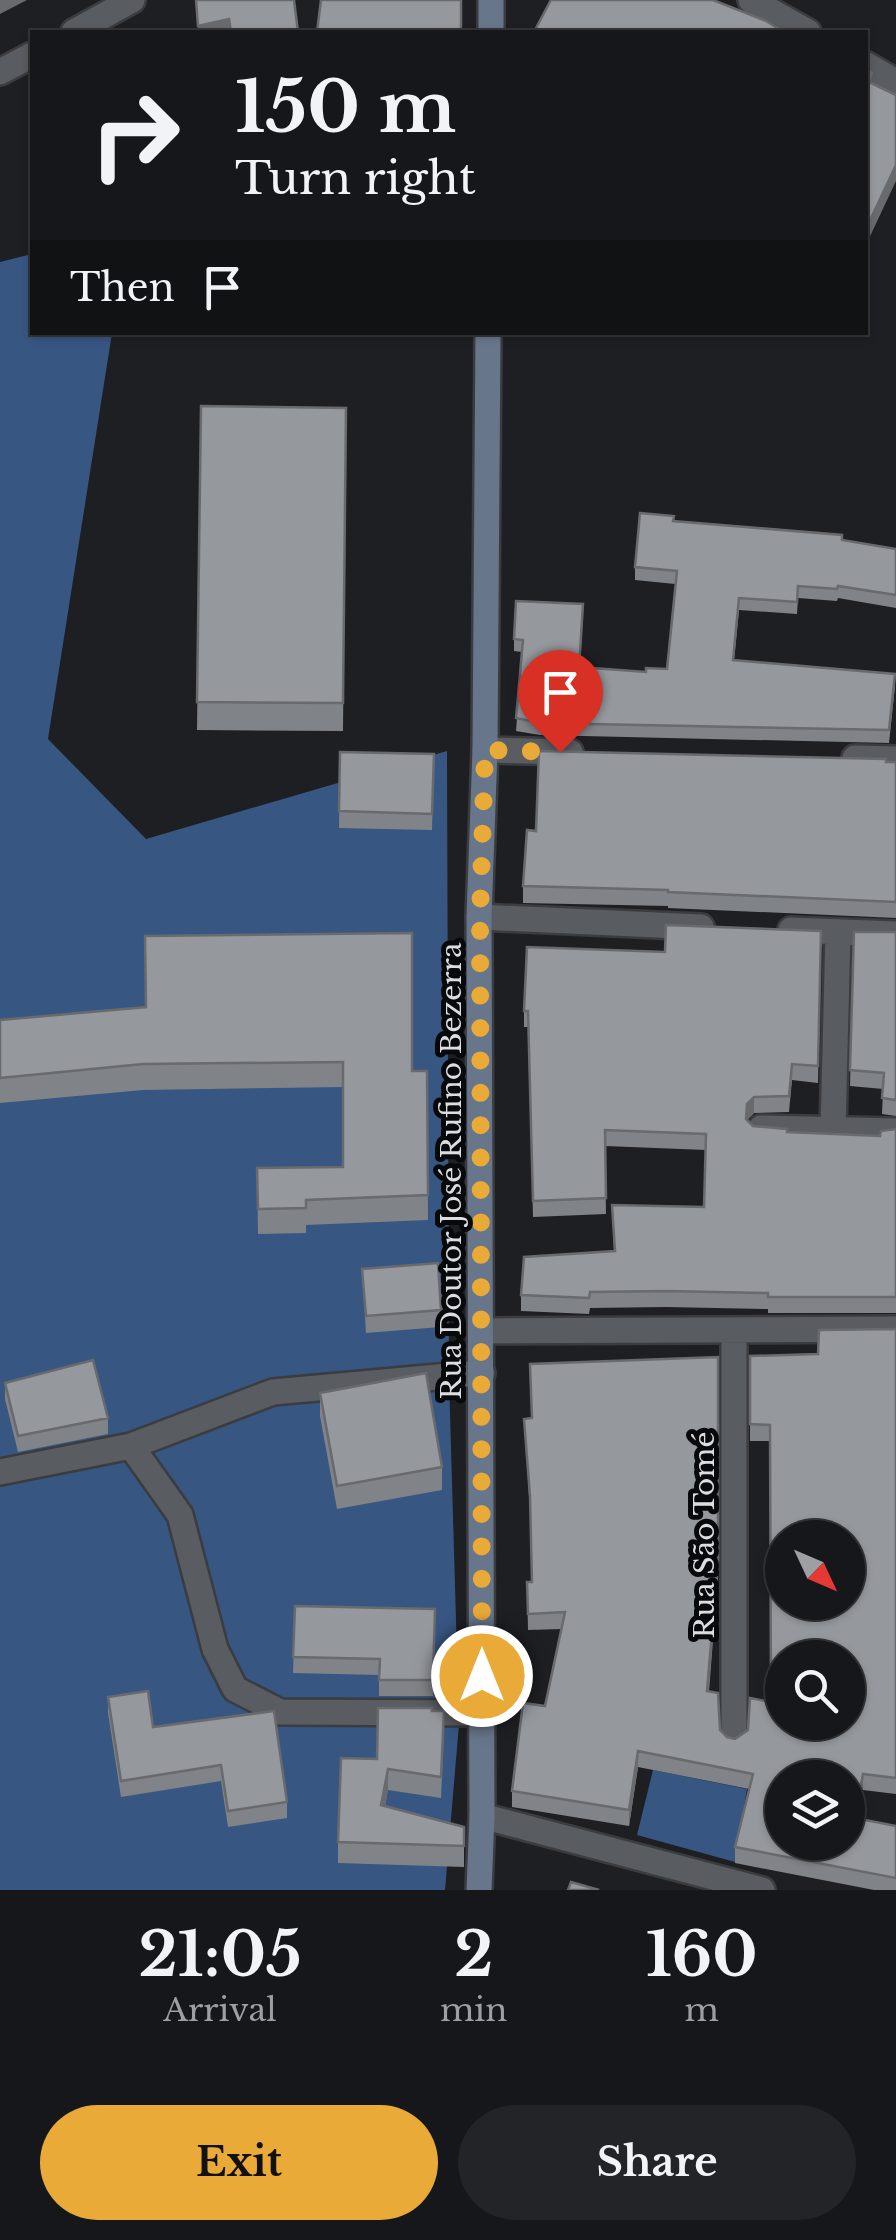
<!DOCTYPE html>
<html lang="en">
<head>
<meta charset="utf-8">
<style>
	body { margin:0; font-family:"Libre Baskerville",serif; background:#232427; color:#f1f3f6; height:100vh; display:flex; flex-direction:column; font-size:38px; white-space:nowrap }
	* { box-sizing:border-box; margin:0 }
	p { font-size:32px; color:#9e9fa2 }
	.icon { flex:none; width:55px; height:55px; fill:none; stroke:currentColor; stroke-width:2; stroke-linecap:round; stroke-linejoin:round }
	.map { position:relative; height:1890px; overflow:hidden }
	.sheet { display:flex; flex-direction:column; background:#16171a; flex:1 }
	.sheet>* { flex:none }
	.banner { position:absolute; left:30px; top:30px; width:838px; height:305px; border-radius:0px; box-shadow:0 2px 8px #0004,0 0 0 2px #353639; background:#16171a; color:#f1f3f6; overflow:hidden }
	.needle { width:65px; rotate:134deg }
	.fabs { position:absolute; left:765px; top:1520px; display:grid; gap:20px }
	.fabs a { display:grid; place-items:center; width:100px; height:100px; border-radius:50%; background:#16171a; box-shadow:0 2px 8px #0004,0 0 0 2px #353639; font-size:50px }
	.pin { position:absolute; display:grid; place-items:center; width:85px; height:85px; color:#fff; margin:-102px -42px; border-radius:50% 50% 50% 0; rotate:-45deg; box-shadow:0 0 10px #0007 }
	.pin .icon { rotate:45deg }
	.me { position:absolute; width:110px; margin:-55px; rotate:0deg; stroke-linejoin:round; filter:drop-shadow(0 0 8px #0008) }
	.turn { display:flex; align-items:center; gap:35px; height:210px; padding:0 40px; font-size:45px }
	.turn .icon { width:130px; height:130px; stroke-width:2.5 }
	.turn b { display:block; font-size:70px; line-height:85px }
	.then { display:flex; align-items:center; height:95px; padding:0 40px; background:#0003; gap:20px; font-size:38px }
	.eta { display:flex; justify-content:space-evenly; align-items:center; height:170px; text-align:center }
	.eta b { font-size:60px; font-weight:800; line-height:70px }
	.cta { display:flex; gap:20px; margin-top:auto; padding:20px 40px }
	.cta a { flex:1; height:115px; border-radius:60px; background:#e9aa38; color:#111; font-size:40px; font-weight:800; line-height:115px; text-align:center }
	.cta a+a { background:#232427; color:#f1f3f6 }
	.map>svg:first-child { display:block }
	.forest { fill:#385682 }
	.lines { fill:none; stroke-linecap:round; stroke-linejoin:round }
	.street-casing { stroke:#3a3c3f; stroke-width:30 }
	.secondary-casing { stroke:#3a3c3f; stroke-width:30 }
	.street { stroke:#595c60; stroke-width:25 }
	.secondary { stroke:#68768b; stroke-width:25 }
	.wall { fill:#808387 }
	.shaded-wall { fill:#686a6e }
	.building { fill:#95989d; stroke:#686a6e; stroke-width:2.5; fill-rule:evenodd }
	.route { stroke:#e9aa38; stroke-width:18; stroke-dasharray:0 32.4 }
	.labels { text-anchor:middle; stroke-width:10; stroke-linejoin:round; paint-order:stroke }
	.street-label { font-size:28px; fill:#dcdde0; stroke:#08090a }
</style>
</head>
<body>
<div class="map">
<svg width="896" height="1890" viewBox="0 0 896 1890">
	<rect width="100%" height="100%" fill="#1d1f23"/>
	<path class="forest" d="M 32,254 L 32,332 L 112,333 L 48,739 L 146,839 L 447,751 L 449,1378 L 459,1724 L 445,1890 L 0,1890 L 0,262 Z
		M 653,1770 L 747,1789 L 735,1862 L 637,1835 Z"/>
	<g class="lines">
		<defs>
			<path id="street" d="M 751,0 L 808,32
				M 74,32 L 132,0
				M 865,64 L 896,82
				M 0,72 L 32,55
				M 485,750 L 570,752
				M 855,758 L 896,759
				M 479,917 L 701,927
				M 791,930 L 896,934
				M 761,1128 L 896,1131
				M 833,1130 L 838,932
				M 482,1331 L 896,1329
				M 734,1332 L 734,1739
				M 131,1446 L 180,1515 L 215,1649 L 235,1689 L 280,1712 L 482,1713
				M 0,1472 L 131,1446 L 273,1392 L 482,1373
				M 482,1816 L 762,1890"/>
			<path id="secondary" d="M 491,32 L 491,0
				M 479,1890 L 482,1816 L 479,917 L 485,750 L 488,332"/>
		</defs>
		<use href="#street" class="street-casing"/>
		<use href="#secondary" class="secondary-casing"/>
		<use href="#street" class="street"/>
		<use href="#secondary" class="secondary"/>
	</g>
	<path class="wall" d="M 201,406 L 346,408 L 343,731 L 197,730 Z
		M 674,522 L 842,540 L 896,549 L 896,608 L 838,598 L 837,601 L 798,598 L 797,614 L 739,610 L 734,660 L 895,686 L 889,743 L 540,735 L 516,731 L 522,652 L 514,651 L 514,639 L 583,616 L 580,667 L 646,672 L 667,669 L 675,584 L 635,580 L 635,567 Z
		M 340,752 L 434,754 L 432,830 L 339,828 Z
		M 886,762 L 896,762 L 896,918 L 668,908 L 668,906 L 523,903 L 523,886 L 536,831 Z
		M 821,931 L 818,1083 L 792,1080 L 789,1112 L 754,1113 L 747,1120 L 753,1126 L 787,1132 L 880,1136 L 896,1129 L 896,1313 L 768,1313 L 768,1309 L 666,1307 L 590,1308 L 589,1314 L 521,1311 L 521,1295 L 614,1251 L 612,1205 L 704,1207 L 706,1150 L 605,1146 L 606,1214 L 533,1217 L 528,1027 L 524,1027 L 524,1011 L 665,952 Z
		M 854,932 L 896,932 L 896,1116 L 882,1114 L 883,1089 L 850,1086 Z
		M 0,1020 L 412,1071 L 427,1071 L 428,1220 L 306,1225 L 306,1233 L 258,1234 L 257,1168 L 343,1167 L 343,1087 L 143,1090 L 0,1103 Z
		M 362,1269 L 441,1310 L 441,1327 L 366,1333 Z
		M 896,1329 L 896,1794 L 863,1790 L 858,1818 L 896,1826 L 896,1890 L 874,1890 L 735,1863 L 735,1847 L 749,1789 L 638,1767 L 629,1826 L 512,1807 L 512,1791 L 545,1706 L 562,1629 L 528,1630 L 527,1582 L 532,1582 L 530,1512 L 524,1419 L 718,1577 L 709,1691 L 720,1730 L 727,1737 L 735,1739 L 748,1730 L 771,1702 L 770,1441 L 750,1441 L 750,1356 L 818,1354 Z
		M 5,1383 L 108,1418 L 108,1434 L 18,1452 L 5,1399 Z
		M 320,1393 L 442,1467 L 442,1490 L 337,1509 L 320,1416 Z
		M 295,1606 L 435,1609 L 433,1696 L 379,1696 L 379,1675 L 293,1673 Z
		M 108,1697 L 153,1727 L 287,1802 L 287,1818 L 228,1827 L 221,1781 L 121,1797 L 108,1713 Z
		M 432,1711 L 444,1732 L 441,1798 L 388,1790 L 385,1806 L 464,1827 L 464,1867 L 338,1863 L 338,1842 L 377,1759 Z"/>
	<path class="shaded-wall" d="M 0,0 L 27,0 L 0,14 Z
		M 229,19 L 229,32 L 198,32 L 198,26 Z
		M 896,165 L 896,181 L 865,247 L 865,231 Z
		M 754,1097 L 754,1113 L 747,1120 L 747,1104 Z
		M 718,1561 L 718,1577 L 707,1707 L 707,1691 Z
		M 638,1751 L 638,1767 L 629,1826 L 629,1810 Z
		M 388,1769 L 388,1790 L 381,1826 L 381,1805 Z
		M 863,1774 L 863,1790 L 855,1834 L 855,1818 Z"/>
	<path class="building" d="M 196,0 L 294,0 L 298,32 L 231,32 L 229,19 L 198,26 Z
		M 321,0 L 461,0 L 461,32 L 352,32 L 352,31 L 317,32 Z
		M 551,0 L 713,0 L 766,21 L 784,32 L 534,32 Z
		M 865,70 L 872,73 L 869,82 L 896,95 L 896,165 L 865,231 L 865,159 L 867,155 L 865,154 Z
		M 201,406 L 346,408 L 343,703 L 197,702 Z
		M 640,513 L 674,516 L 673,521 L 842,535 L 842,540 L 896,549 L 896,595 L 838,586 L 837,589 L 798,586 L 797,602 L 739,598 L 733,660 L 895,674 L 889,730 L 540,723 L 516,718 L 523,640 L 514,639 L 516,601 L 583,604 L 579,667 L 646,672 L 646,668 L 667,669 L 677,571 L 635,567 Z
		M 539,751 L 886,759 L 886,762 L 896,762 L 896,902 L 668,892 L 668,890 L 523,886 L 527,830 L 536,831 Z
		M 340,752 L 434,754 L 432,814 L 339,811 Z
		M 666,925 L 821,931 L 818,1066 L 792,1064 L 789,1096 L 754,1097 L 747,1104 L 746,1119 L 753,1126 L 787,1129 L 787,1132 L 880,1136 L 881,1131 L 896,1129 L 896,1297 L 768,1297 L 768,1293 L 666,1291 L 590,1292 L 589,1298 L 521,1295 L 524,1257 L 615,1251 L 612,1205 L 704,1207 L 706,1134 L 605,1130 L 606,1198 L 533,1201 L 528,1011 L 524,1011 L 527,947 L 665,952 Z
		M 854,932 L 896,932 L 896,1100 L 882,1098 L 884,1073 L 850,1070 Z
		M 412,933 L 412,1071 L 427,1071 L 428,1195 L 306,1200 L 306,1208 L 258,1209 L 257,1168 L 343,1167 L 343,1062 L 143,1064 L 0,1078 L 0,1020 L 146,1007 L 145,936 Z
		M 438,1263 L 441,1310 L 366,1316 L 362,1269 Z
		M 896,1329 L 896,1778 L 863,1774 L 855,1818 L 896,1826 L 896,1878 L 735,1847 L 753,1774 L 638,1751 L 629,1810 L 512,1791 L 523,1703 L 545,1706 L 565,1612 L 528,1614 L 527,1582 L 532,1582 L 530,1496 L 524,1419 L 532,1418 L 530,1364 L 718,1357 L 718,1561 L 707,1691 L 718,1693 L 720,1730 L 727,1737 L 735,1739 L 748,1730 L 750,1698 L 771,1702 L 770,1425 L 750,1424 L 750,1356 L 818,1354 L 819,1330 ZM 782,1538 L 848,1538 L 848,1602 L 782,1602 ZM 782,1658 L 848,1658 L 848,1722 L 782,1722 ZM 782,1778 L 848,1778 L 848,1842 L 782,1842 Z
		M 93,1360 L 108,1418 L 18,1436 L 5,1383 Z
		M 426,1373 L 442,1467 L 337,1486 L 320,1393 Z
		M 295,1606 L 435,1609 L 433,1680 L 379,1680 L 380,1659 L 293,1657 Z
		M 148,1691 L 153,1727 L 274,1711 L 287,1802 L 228,1811 L 221,1765 L 121,1781 L 108,1697 Z
		M 378,1708 L 432,1708 L 432,1711 L 444,1711 L 441,1777 L 388,1769 L 381,1805 L 464,1827 L 464,1846 L 338,1842 L 341,1758 L 377,1759 Z
		M 571,1882 L 599,1890 L 568,1890 Z"/>
	<g class="lines">
		<path class="route" d="M 482,1676 L 480,918 L 485,750 L 560,752"/>
	</g>
	<g class="labels">
		<g class="street-label">
			<text transform="translate(451 1171) rotate(-90)" y="10">Rua Doutor José Rufino Bezerra</text>
			<text transform="translate(704 1535) rotate(-90)" y="10">Rua São Tomé</text>
		</g>
	</g>
</svg>
<div class="fabs">
<a><svg class="needle" viewBox="-14 -14 28 28"><path d="M0-13l5 13h-10z" fill="#e53935"/><path d="M0 13l5-13h-10z" fill="#9e9fa2"/></svg></a>
<a><svg class="icon" aria-label="search" viewBox="0 0 24 24"><circle cx="10" cy="10" r="6"/><path d="M15 15l6 6"/></svg></a>
<a><svg class="icon" aria-label="layers" viewBox="0 0 24 24"><path d="M12 4l9 5-9 5-9-5zM3 14l9 5 9-5"/></svg></a>
</div>
<div class="pin" style="left:560px;top:752px;background:#d93025"><svg class="icon" aria-label="arrive" viewBox="0 0 24 24"><path d="M6 21V4h12l-3 4 3 4H6"/></svg></div>
<svg class="me" style="left:482px;top:1676px" viewBox="-20 -20 40 40"><circle r="17" fill="#e9aa38" stroke="#fff" stroke-width="3"/><path d="M0-11L8 9 0 5-8 9z" fill="#fff"/></svg>
<div class="banner">
<div class="turn"><svg class="icon" aria-label="right" viewBox="0 0 24 24"><path d="M7 20v-9h11M14 6l5 5-5 5"/></svg><div><b>150 m</b>Turn right</div></div>
<div class="then">Then<svg class="icon" aria-label="arrive" viewBox="0 0 24 24"><path d="M6 21V4h12l-3 4 3 4H6"/></svg></div>
</div>
</div>
<section class="sheet">
<div class="eta">
<div><b>21:05</b><p>Arrival</p></div>
<div><b>2</b><p>min</p></div>
<div><b>160</b><p>m</p></div>
</div>
<div class="cta"><a>Exit</a><a>Share</a></div>
</section>
</body>
</html>
